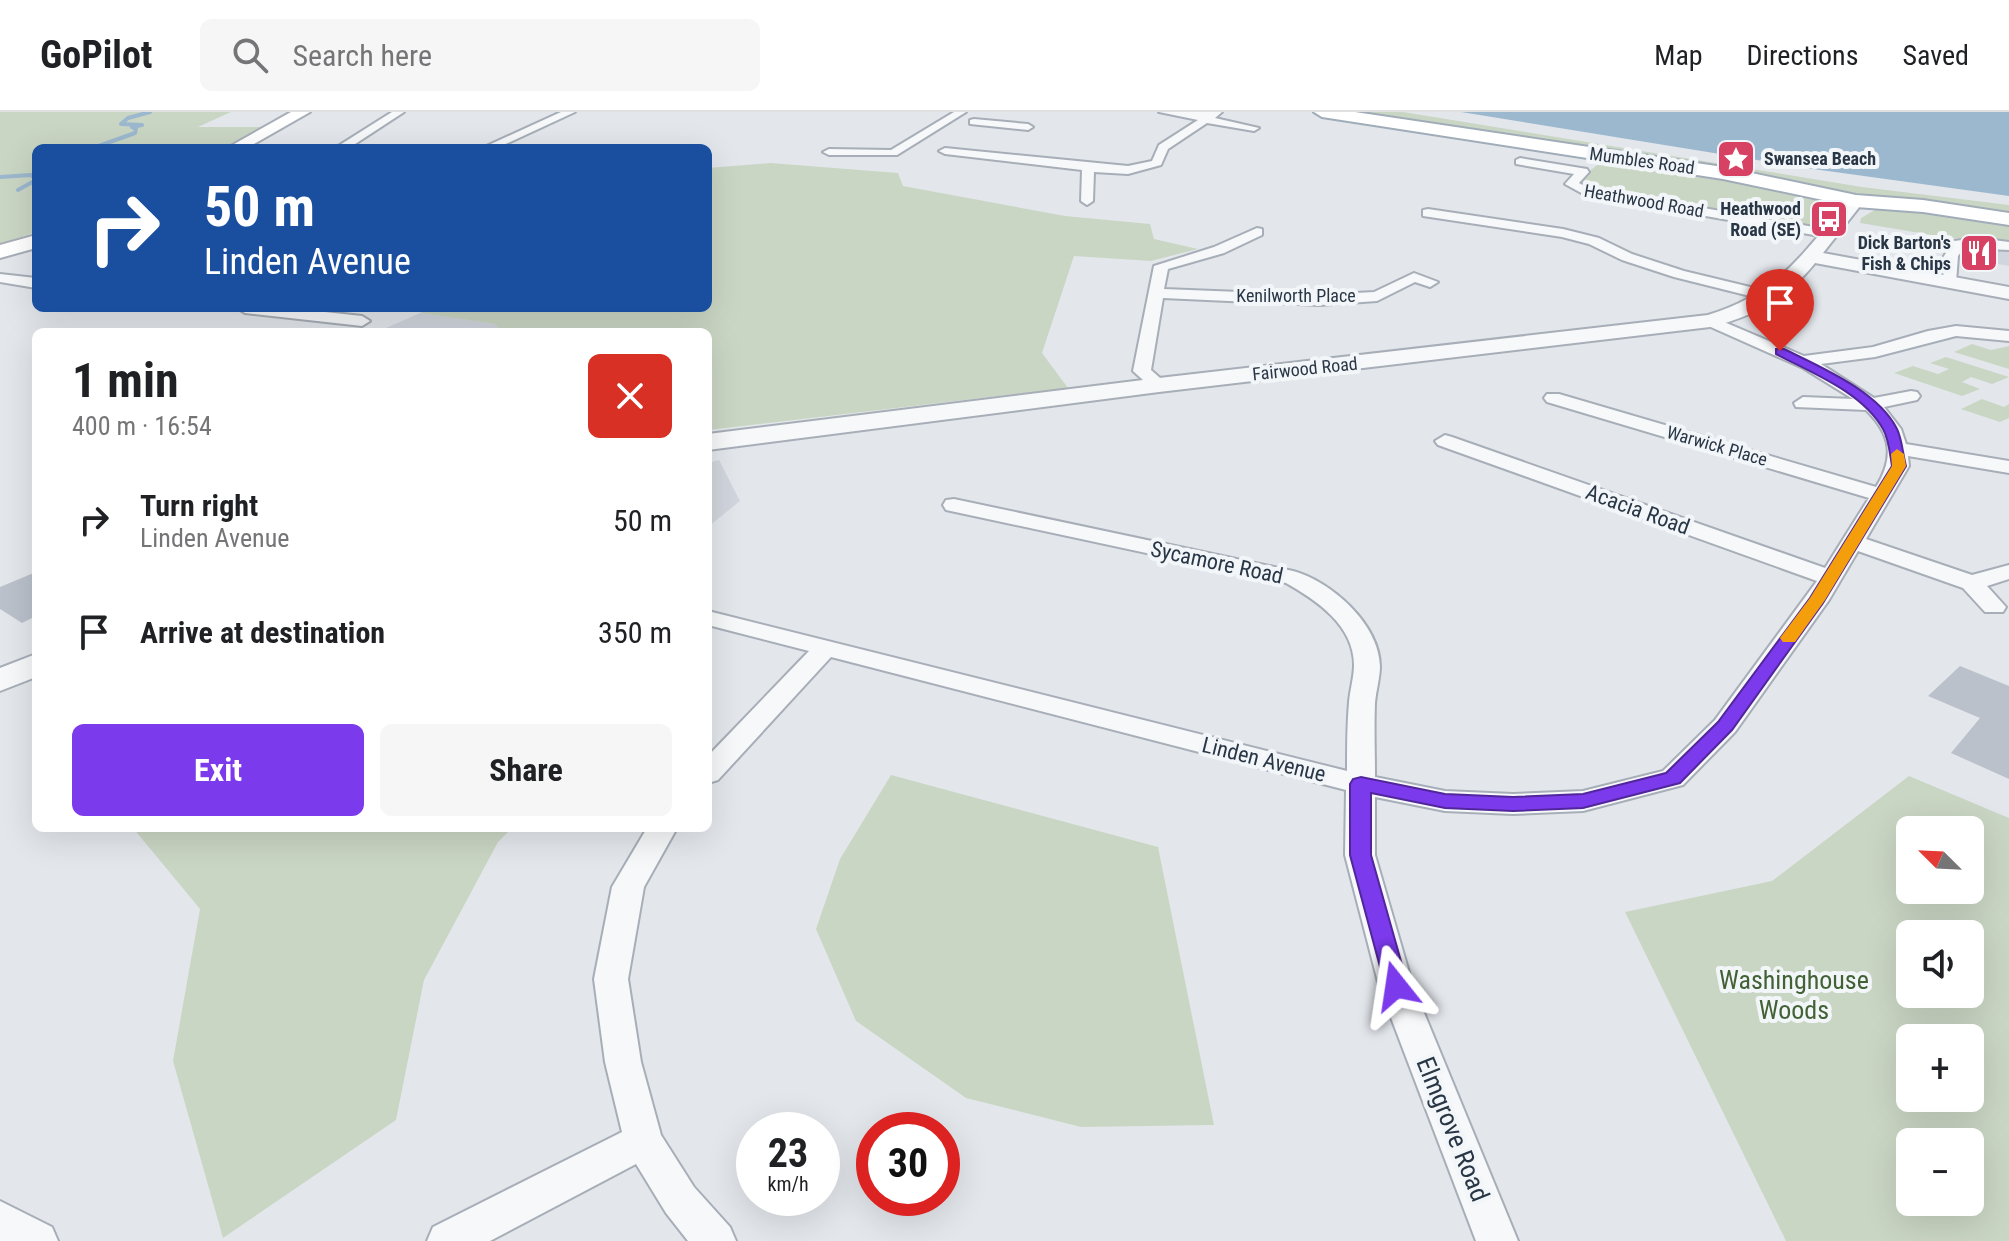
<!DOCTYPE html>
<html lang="en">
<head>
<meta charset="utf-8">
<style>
	body { margin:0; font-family:"Roboto Condensed",sans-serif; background:#f6f6f6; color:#202124; height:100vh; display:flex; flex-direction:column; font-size:30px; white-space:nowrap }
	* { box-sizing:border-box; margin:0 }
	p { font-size:26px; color:#757577 }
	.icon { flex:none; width:44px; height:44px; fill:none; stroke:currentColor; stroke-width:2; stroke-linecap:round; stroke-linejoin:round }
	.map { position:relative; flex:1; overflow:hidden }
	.sheet { position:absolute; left:32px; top:216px; width:680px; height:504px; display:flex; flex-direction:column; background:#fff; border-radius:12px; box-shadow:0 8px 32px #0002 }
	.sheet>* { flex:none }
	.guide { position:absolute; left:32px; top:32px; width:680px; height:168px; border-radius:12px; box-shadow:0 8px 32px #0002; background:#1a4fa0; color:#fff; overflow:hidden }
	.needle { width:52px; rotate:294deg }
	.tools { position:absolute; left:1896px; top:704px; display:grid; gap:16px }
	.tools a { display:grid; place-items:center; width:88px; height:88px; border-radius:12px; background:#fff; box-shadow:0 8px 32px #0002; font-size:40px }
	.speed { position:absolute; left:736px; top:1000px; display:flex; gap:16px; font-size:40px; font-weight:700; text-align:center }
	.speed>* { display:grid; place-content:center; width:104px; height:104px; border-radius:50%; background:#fff; box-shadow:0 8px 32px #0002; line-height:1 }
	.speed small { font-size:20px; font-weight:400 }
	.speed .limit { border:12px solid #d22; background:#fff; color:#111 }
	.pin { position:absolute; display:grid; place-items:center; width:68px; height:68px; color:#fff; margin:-82px -34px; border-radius:50% 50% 50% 0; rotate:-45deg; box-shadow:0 0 8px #0007 }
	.pin .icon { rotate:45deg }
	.me { position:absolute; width:88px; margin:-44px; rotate:345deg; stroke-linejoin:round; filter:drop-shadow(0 0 6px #0008) }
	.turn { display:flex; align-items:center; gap:28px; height:168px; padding:0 40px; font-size:36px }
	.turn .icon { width:104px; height:104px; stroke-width:2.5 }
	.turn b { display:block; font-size:56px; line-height:68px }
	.round { display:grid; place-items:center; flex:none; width:84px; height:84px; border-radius:12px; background:#f6f6f6 }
	.summary { display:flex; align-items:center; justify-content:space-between; height:136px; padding:0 40px }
	h1 { font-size:48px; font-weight:700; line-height:60px }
	.cta { display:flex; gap:16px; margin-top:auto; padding:16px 40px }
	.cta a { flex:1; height:92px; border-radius:12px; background:#7c3aed; color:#fff; font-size:32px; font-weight:700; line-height:92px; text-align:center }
	.cta a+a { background:#f6f6f6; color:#202124 }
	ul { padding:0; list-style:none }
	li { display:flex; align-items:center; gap:24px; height:112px; padding:0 40px }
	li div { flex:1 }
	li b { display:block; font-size:30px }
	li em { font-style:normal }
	header { display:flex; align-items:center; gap:48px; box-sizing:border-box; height:112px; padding:0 40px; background:#fff; border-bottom:2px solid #e0e0e0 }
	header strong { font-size:38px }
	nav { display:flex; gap:44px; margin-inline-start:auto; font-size:28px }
	.search { width:560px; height:72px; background:#f6f6f6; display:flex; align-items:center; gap:20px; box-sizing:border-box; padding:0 28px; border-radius:12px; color:#757577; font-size:30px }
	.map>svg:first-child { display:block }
	.built { fill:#d1d6de }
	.green { fill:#cad6c4; fill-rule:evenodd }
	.water { fill:#9cb8ce }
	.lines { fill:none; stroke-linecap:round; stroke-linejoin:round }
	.stream { stroke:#9cb8ce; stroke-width:4 }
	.building { fill:#bac1ca }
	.minor-casing { stroke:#a7aeb7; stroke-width:4 }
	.tertiary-casing { stroke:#a7aeb7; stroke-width:4 }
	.secondary-casing { stroke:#a7aeb7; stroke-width:4 }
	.primary-casing { stroke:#a1acb9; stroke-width:4 }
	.minor { fill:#f6f8fa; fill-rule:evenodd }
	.tertiary { fill:#f6f8fa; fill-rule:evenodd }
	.secondary { fill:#fff; fill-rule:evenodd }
	.primary { fill:#fff; fill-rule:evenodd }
	.route { fill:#7c3aed; stroke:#51269a; stroke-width:2 }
	.slow { fill:#f59e0b }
	.labels { text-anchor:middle; stroke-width:8; stroke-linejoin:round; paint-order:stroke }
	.far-poi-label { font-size:18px; font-weight:bold; fill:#293646; stroke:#f3f6f9; text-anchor:end }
	.far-street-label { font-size:18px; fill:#293646; stroke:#f3f6f9 }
	.street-label { font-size:22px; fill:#293646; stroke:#f3f6f9 }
	.near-park-label { font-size:26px; fill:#426236; stroke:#f3f6f9 }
	.near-street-label { font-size:26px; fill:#293646; stroke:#f3f6f9 }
</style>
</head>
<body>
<header>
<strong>GoPilot</strong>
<div class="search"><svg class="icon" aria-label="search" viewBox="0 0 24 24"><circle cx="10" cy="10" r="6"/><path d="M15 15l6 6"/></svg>Search here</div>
<nav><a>Map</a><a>Directions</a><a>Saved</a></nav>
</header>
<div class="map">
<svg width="2009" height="1129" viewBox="0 0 2009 1129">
	<rect width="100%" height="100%" fill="#e3e7ec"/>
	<path class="built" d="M 1965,132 L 2009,140 L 2009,154 L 1959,145 Z
		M 420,201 L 495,212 L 502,220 L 377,220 Z
		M 719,348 L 740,389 L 708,415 L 708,351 Z"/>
	<path class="green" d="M 0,0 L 231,0 L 198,15 L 263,15 L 222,36 L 36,36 L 36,120 L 0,132 Z
		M 1341,0 L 1403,0 L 1862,75 L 2009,93 L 2009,105 Z
		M 1605,47 C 1642,53 1817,72 1833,95 L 1820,117 L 1588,78 L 1574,71 Z
		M 771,51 L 898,61 L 903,74 L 1065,104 L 1150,112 L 1154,127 L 1198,137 L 1151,149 L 1074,144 L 1042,241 L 1068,276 L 708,318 L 708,220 L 502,220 L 495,212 L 420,201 L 428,196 L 708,196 L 708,56 Z
		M 1905,97 L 2009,113 L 2009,131 L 1950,126 L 1860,111 L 1861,106 L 1875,98 Z
		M 1972,232 L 1991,238 L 2009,234 L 2009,257 L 1954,240 Z
		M 1946,245 L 2009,265 L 1992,272 L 1971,265 L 1962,270 L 1980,277 L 1962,284 L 1894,261 L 1913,254 L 1938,262 L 1949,257 L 1930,251 Z
		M 1982,287 L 2004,295 L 2009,292 L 2009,306 L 2000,310 L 1961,297 Z
		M 891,663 L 1158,735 L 1214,1013 L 1081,1015 L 966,986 L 856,909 L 816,817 L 840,747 Z
		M 1909,664 L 2009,706 L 2009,1129 L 1786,1129 L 1625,800 L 1772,769 ZM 1910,718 L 1970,718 L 1970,778 L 1910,778 ZM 1910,822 L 1970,822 L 1970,882 L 1910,882 ZM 1910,926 L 1970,926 L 1970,986 L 1910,986 ZM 1910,1030 L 1970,1030 L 1970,1090 L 1910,1090 Z
		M 133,716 L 512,716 L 498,730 L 424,868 L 396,1008 L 223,1126 L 173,949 L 200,797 Z"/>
	<path class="water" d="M 1461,0 L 2009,0 L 2009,84 L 1813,57 Z"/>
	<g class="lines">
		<path class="stream" d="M 93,36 L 135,21 L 136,17 L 132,15 L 142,13 L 121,12 L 128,6 L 150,0
			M 0,65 L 31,63 L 36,67
			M 18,78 L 36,68"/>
	</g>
	<path class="building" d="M 36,460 L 36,504 L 22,511 L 0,497 L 0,475 Z
		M 1960,554 L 2009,574 L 2009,667 L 1951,641 L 1980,606 L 1928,584 Z"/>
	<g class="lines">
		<defs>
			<path id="minor" d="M 392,0 L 404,0 L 349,36 L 335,36 Z
				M 561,0 L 575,0 L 497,36 L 482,36 Z
				M 954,0 L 966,0 L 897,43 L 829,43 L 823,40 L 829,37 L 891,38 Z
				M 1159,0 L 1222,0 L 1215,6 L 1259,16 L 1254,19 L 1207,11 L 1168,37 L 1161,53 L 1128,62 L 1094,60 L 1093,89 L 1087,93 L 1081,89 L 1082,58 L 945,42 L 939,39 L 945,36 L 1128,54 L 1152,49 L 1159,33 L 1198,8 Z
				M 974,7 L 1028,12 L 1033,15 L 1028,18 L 970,12 L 970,8 Z
				M 1520,46 L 1587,57 L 1589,60 L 1579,71 L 1588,76 L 1831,118 L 1838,122 L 1831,126 L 1585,83 L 1565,72 L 1574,62 L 1516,52 L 1516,48 Z
				M 1428,97 L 1563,117 L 1599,126 L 1632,142 L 1684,159 L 1775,181 L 1778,184 L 1770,189 L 1674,165 L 1622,148 L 1589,132 L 1562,125 L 1423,104 L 1423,98 Z
				M 1257,116 L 1262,117 L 1262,123 L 1224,141 L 1168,157 L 1164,177 L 1319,183 L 1374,180 L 1414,161 L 1438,170 L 1430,175 L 1415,170 L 1377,189 L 1319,193 L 1163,186 L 1151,258 L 1168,273 L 1159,278 L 1153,277 L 1133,259 L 1154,154 L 1214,135 Z
				M 1978,126 L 2009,130 L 2009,138 L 1964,136 L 1958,144 L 1956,170 L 1948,175 L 1943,173 L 1944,144 L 1954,129 Z
				M 0,162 L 36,166 L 36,176 L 0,170 Z
				M 237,196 L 288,196 L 362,204 L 370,209 L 362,214 L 245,201 Z
				M 1710,204 L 1804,244 L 1873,235 L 1928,219 L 1956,214 L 2009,219 L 2009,229 L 1956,224 L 1875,245 L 1821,252 L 1874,286 L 1911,279 L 1917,280 L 1920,284 L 1917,288 L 1884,295 L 1901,317 L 1906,332 L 2009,349 L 2009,361 L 1908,344 L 1909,354 L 1866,427 L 1972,463 L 2009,453 L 2009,467 L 1987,474 L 2006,495 L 2003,500 L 1985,500 L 1963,476 L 1858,439 L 1829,488 L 1735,620 L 1683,673 L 1583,699 L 1513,702 L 1445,699 L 1375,685 L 1375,743 L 1413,874 L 1518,1129 L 1476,1129 L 1379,874 L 1345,743 L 1346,678 L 831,545 L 718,668 L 708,671 L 708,644 L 809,539 L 708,513 L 708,499 L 1347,659 C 1347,636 1347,613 1349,590 C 1350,578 1354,565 1354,553 C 1354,513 1316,488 1286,471 L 946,398 L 943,393 L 946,388 L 954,387 L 1293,459 C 1331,469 1379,512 1380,554 C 1380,566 1376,579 1375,591 C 1374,616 1375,640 1375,665 L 1445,679 L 1513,682 L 1583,679 L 1663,659 L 1715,608 L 1817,469 L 1438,333 L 1435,329 L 1445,323 L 1452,325 L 1825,456 L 1869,386 L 1547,290 L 1544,286 L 1547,282 L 1559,282 L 1876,375 C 1894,346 1892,323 1866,298 L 1796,295 L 1794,291 L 1803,285 L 1853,287 L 1803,256 L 1704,212 L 1702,209 Z
				M 647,716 L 677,716 L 644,775 L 628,867 L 641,950 L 661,1023 L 694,1075 L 730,1115 L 736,1129 L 688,1129 L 666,1101 L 636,1052 L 490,1129 L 427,1129 L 433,1115 L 622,1020 L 605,950 L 594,867 L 612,775 Z
				M 0,1089 L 52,1115 L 58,1129 L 0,1129 Z"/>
			<path id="tertiary" d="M 1856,84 L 1864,89 L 1823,141 L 2009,175 L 2009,187 L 1815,151 C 1787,186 1753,205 1710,215 L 1159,280 L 708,338 L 708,322 L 1159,266 L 1708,203 C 1779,182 1805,139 1850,85 Z
				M 36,542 L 36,565 L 0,579 L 0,556 Z"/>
			<path id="secondary" d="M 291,0 L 310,0 L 247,36 L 227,36 Z
				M 36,123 L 36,136 L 0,146 L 0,133 Z"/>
			<path id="primary" d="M 1314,0 L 1355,0 L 1723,55 L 1856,83 L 1923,88 L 2009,101 L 2009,113 L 1923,100 L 1856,95 L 1723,67 L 1322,5 Z"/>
		</defs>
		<use href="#minor" class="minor-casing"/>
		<use href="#tertiary" class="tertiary-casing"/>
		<use href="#secondary" class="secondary-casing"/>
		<use href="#primary" class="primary-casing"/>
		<use href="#minor" class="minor"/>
		<use href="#tertiary" class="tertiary"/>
		<use href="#secondary" class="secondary"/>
		<use href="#primary" class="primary"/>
	</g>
	<path class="route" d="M 1776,237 L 1784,237 C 1820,255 1878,279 1897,317 C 1902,327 1903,343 1906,354 L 1823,491 L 1732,618 L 1680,671 L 1583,696 L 1513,699 L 1445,696 L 1371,681 L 1371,743 L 1408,874 L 1404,881 L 1396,884 L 1387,881 L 1350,743 L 1350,672 L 1353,667 L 1361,665 L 1445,682 L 1513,685 L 1583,682 L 1666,661 L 1718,610 L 1810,486 L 1892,354 C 1890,343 1889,327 1883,317 C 1862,280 1812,261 1776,242 Z"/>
	<path class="slow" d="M 1897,337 L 1904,342 L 1906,354 L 1825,488 L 1795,530 L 1783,530 L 1780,526 L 1810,486 L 1892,354 L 1891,342 Z"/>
	<defs>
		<symbol id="sight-square" viewBox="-11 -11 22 22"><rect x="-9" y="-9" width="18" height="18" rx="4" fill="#d74264" stroke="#f3f6f9"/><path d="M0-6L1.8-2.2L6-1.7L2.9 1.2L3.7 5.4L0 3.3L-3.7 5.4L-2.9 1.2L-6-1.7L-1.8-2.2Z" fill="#fff"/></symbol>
		<symbol id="bus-square" viewBox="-11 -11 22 22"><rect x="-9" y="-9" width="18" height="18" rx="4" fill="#d74264" stroke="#f3f6f9"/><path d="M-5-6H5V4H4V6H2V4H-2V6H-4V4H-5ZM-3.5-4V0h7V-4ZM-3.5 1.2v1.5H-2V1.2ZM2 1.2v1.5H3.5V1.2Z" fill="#fff"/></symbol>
		<symbol id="restaurant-square" viewBox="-11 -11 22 22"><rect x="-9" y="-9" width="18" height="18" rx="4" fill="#d74264" stroke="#f3f6f9"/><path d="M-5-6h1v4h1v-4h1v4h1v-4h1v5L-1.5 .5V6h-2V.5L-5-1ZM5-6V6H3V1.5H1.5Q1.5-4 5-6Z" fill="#fff"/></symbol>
	</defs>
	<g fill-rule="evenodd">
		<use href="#sight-square" x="1714" y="25" width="44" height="44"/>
		<use href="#bus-square" x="1807" y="85" width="44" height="44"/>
		<use href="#restaurant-square" x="1957" y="119" width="44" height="44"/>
	</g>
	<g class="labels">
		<g class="far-poi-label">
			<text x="1764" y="53" text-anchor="start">Swansea Beach</text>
			<text x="1801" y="103">Heathwood<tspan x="1801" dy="21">Road (SE)</tspan></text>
			<text x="1951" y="137">Dick Barton's<tspan x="1951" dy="21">Fish &amp; Chips</tspan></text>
		</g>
		<g class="far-street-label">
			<text transform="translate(1642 49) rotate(8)" y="6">Mumbles Road</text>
			<text transform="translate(1644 89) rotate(10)" y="6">Heathwood Road</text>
			<text x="1296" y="190">Kenilworth Place</text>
			<text transform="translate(1305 257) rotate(-6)" y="6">Fairwood Road</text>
			<text transform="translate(1717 334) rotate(16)" y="6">Warwick Place</text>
		</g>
		<g class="street-label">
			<text transform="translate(1638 397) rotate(20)" y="8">Acacia Road</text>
			<text transform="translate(1217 450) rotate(12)" y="8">Sycamore Road</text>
			<text transform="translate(1264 647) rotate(14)" y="8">Linden Avenue</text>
		</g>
		<g class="near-park-label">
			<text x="1794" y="877">Washinghouse<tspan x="1794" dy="30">Woods</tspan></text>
		</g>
		<g class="near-street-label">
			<text transform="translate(1453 1017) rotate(68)" y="9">Elmgrove Road</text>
		</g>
	</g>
</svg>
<div class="tools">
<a><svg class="needle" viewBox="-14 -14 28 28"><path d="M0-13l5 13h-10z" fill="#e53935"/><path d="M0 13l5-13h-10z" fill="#757577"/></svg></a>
<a><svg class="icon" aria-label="sound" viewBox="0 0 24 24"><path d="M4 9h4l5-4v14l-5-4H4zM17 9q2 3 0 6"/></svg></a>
<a>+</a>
<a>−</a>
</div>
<div class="speed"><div>23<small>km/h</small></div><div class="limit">30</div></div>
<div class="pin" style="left:1780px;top:239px;background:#d93025"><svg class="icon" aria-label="arrive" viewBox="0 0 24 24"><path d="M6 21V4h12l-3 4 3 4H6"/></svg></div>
<svg class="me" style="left:1396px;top:874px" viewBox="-20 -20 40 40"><path d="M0-17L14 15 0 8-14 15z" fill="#7c3aed" stroke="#fff" stroke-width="4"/></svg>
<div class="guide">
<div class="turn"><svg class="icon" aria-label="right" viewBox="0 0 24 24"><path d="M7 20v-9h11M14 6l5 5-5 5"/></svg><div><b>50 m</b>Linden Avenue</div></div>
</div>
<section class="sheet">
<div class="summary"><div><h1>1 min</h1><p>400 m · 16:54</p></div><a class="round" style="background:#d93025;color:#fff"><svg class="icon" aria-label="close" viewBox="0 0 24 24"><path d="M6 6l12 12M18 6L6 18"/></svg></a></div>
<ul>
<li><svg class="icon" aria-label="right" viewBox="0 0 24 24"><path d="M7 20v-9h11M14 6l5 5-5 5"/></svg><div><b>Turn right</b><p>Linden Avenue</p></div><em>50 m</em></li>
<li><svg class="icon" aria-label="arrive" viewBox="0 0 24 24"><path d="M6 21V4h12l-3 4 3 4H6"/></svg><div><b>Arrive at destination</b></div><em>350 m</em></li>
</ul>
<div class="cta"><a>Exit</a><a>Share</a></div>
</section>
</div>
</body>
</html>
